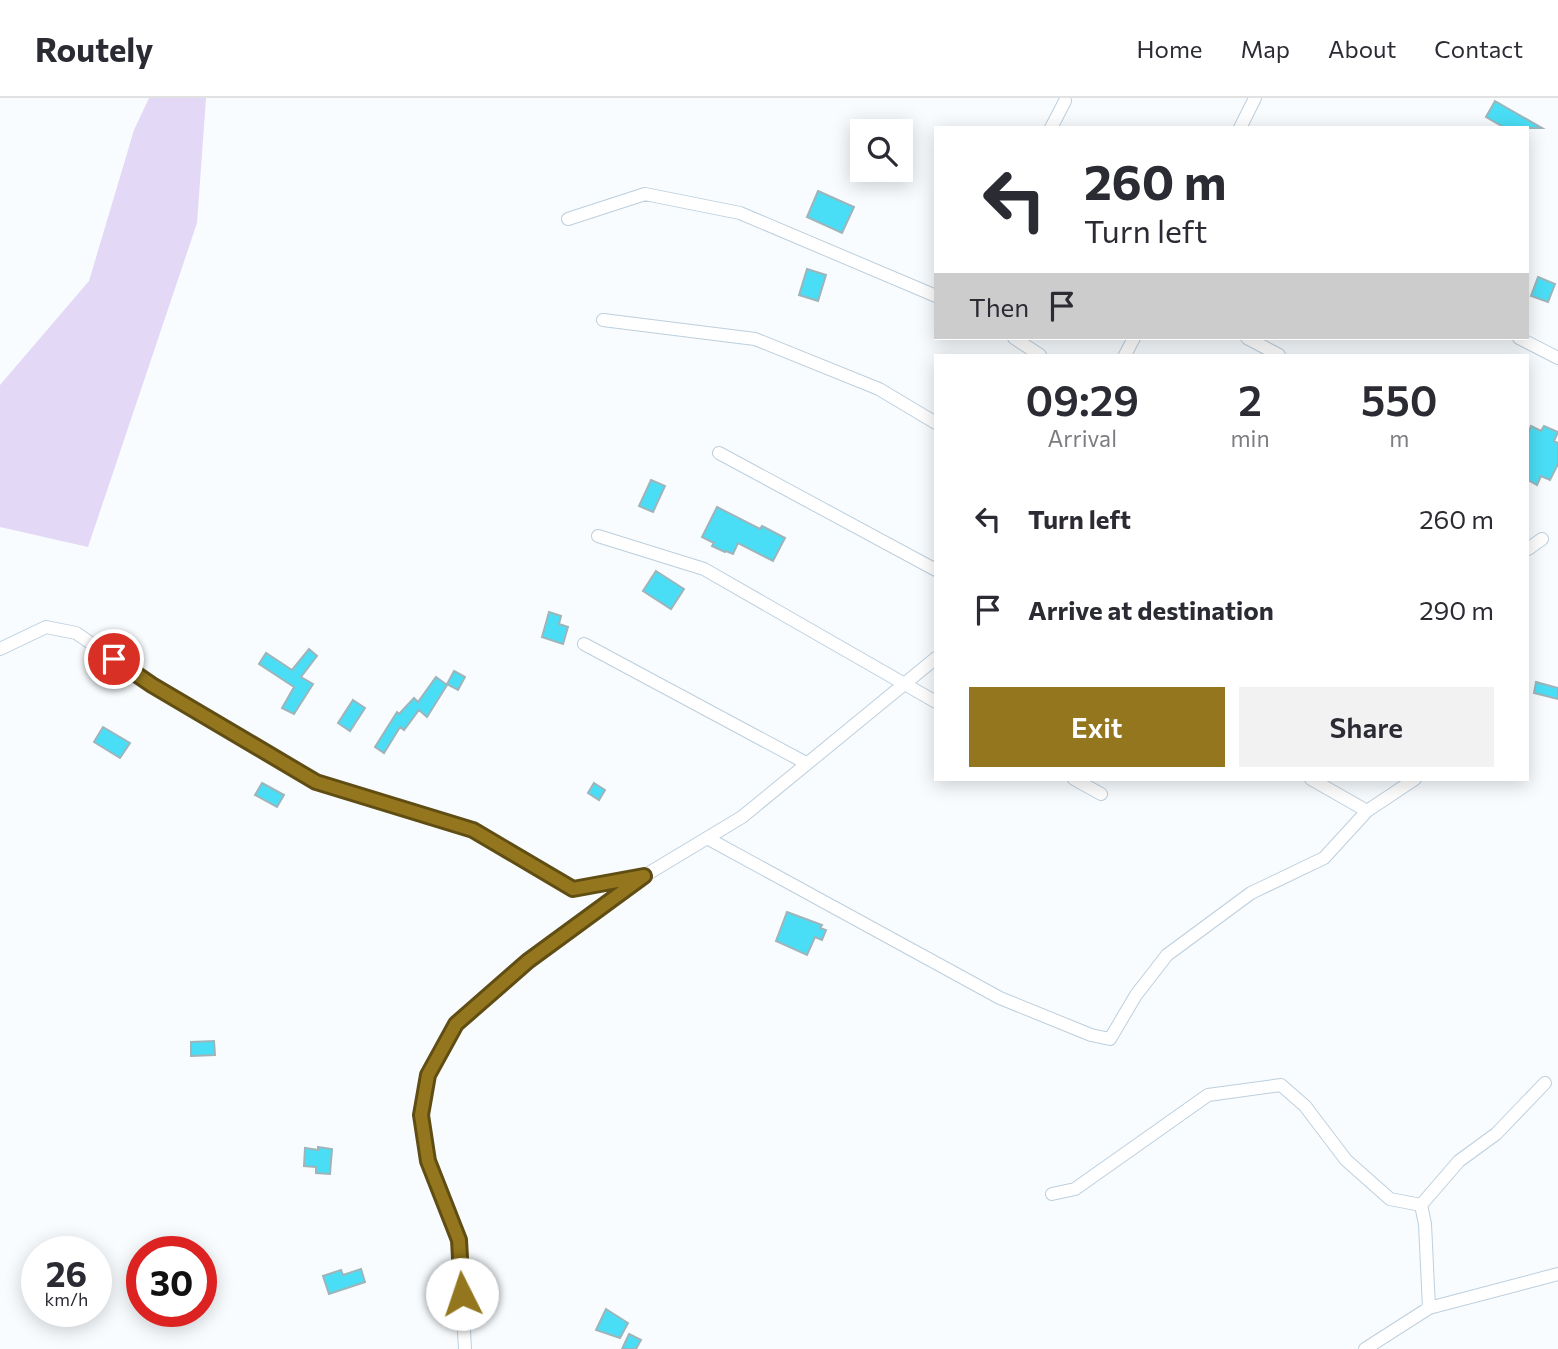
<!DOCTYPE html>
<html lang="en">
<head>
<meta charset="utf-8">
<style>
	body { margin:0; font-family:Commissioner,sans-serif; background:#f2f2f3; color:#2b2b33; height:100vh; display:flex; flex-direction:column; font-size:26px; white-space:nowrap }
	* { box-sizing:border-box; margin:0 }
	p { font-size:23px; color:#7c7c81 }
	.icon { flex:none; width:38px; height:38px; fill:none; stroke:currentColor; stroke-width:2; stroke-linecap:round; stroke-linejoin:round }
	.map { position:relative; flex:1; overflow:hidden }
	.details { position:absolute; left:934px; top:256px; width:595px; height:427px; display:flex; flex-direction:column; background:#fff; border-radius:0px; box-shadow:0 4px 18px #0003 }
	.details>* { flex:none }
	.top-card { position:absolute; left:934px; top:28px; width:595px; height:214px; border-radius:0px; box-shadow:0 4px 18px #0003; background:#fff; color:#2b2b33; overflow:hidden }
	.buttons { position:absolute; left:850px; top:21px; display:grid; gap:14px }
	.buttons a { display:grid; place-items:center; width:63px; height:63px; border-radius:0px; background:#fff; box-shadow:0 4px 18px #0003; font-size:35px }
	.speed { position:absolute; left:21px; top:1138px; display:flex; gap:14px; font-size:35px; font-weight:700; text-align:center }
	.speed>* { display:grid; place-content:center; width:91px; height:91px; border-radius:50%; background:#fff; box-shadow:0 4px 18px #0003; line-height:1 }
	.speed small { font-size:18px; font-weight:400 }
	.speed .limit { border:10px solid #d22; background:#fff; color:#111 }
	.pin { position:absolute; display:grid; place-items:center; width:60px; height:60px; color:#fff; margin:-30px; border:4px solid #fff; border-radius:50%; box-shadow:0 2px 7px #0007 }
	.me { position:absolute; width:77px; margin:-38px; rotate:356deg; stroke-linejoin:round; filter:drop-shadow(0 0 5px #0008) }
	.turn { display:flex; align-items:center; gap:24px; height:147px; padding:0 35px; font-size:32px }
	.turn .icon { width:91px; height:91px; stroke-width:2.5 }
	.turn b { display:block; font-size:49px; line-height:60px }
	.then { display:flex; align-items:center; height:66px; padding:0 35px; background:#0003; gap:14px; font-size:26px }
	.eta { display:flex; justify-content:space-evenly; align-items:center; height:119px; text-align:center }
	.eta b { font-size:42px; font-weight:600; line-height:49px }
	.action { display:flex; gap:14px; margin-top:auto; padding:14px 35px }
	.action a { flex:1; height:80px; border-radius:0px; background:#93761d; color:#fff; font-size:28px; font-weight:600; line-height:80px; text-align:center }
	.action a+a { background:#f2f2f3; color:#2b2b33 }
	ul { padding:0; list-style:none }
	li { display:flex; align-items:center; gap:21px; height:91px; padding:0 35px }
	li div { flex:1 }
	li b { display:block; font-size:26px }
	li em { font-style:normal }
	header { display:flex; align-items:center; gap:42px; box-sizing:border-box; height:98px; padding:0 35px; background:#fff; border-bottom:2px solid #e1e1e2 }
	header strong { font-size:33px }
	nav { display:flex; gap:38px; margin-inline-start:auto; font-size:24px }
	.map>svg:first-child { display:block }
	.green { fill:#e3d8f6 }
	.building { fill:#4adef6; stroke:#9db5ba; stroke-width:2 }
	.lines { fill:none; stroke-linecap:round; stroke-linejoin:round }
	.street-casing { stroke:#bdcfdd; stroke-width:14 }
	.street { stroke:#fff; stroke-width:12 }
	.route-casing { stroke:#604d13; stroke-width:18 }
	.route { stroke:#93761d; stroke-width:12 }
</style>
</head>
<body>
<header>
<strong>Routely</strong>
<nav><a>Home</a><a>Map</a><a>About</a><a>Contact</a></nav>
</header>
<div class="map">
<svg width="1558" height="1251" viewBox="0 0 1558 1251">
	<rect width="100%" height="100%" fill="#f8fcff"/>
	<path class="green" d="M 149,0 L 206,0 L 197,125 L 88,449 L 0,429 L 0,287 L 89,183 L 134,32 Z"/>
	<path class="building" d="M 1495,3 L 1542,30 L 1505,30 L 1486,19 Z
		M 818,93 L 854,109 L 842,135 L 807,119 Z
		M 807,171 L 826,177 L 818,203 L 799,197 Z
		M 1538,179 L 1555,186 L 1548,204 L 1531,198 Z
		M 1531,328 L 1541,333 L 1544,328 L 1558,334 L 1554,343 L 1558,345 L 1558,366 L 1550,382 L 1541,378 L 1537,387 L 1528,382 L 1528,336 Z
		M 651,382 L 665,388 L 653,414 L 639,408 Z
		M 717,409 L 760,431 L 762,428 L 785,440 L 773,463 L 738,445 L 733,456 L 726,453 L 725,454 L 712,448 L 714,445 L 702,439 Z
		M 656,473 L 684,491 L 671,511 L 643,493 Z
		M 549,514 L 561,518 L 559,526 L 568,529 L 563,546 L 542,539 Z
		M 309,551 L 317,558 L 301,579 L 313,586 L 294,616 L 282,610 L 294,589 L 259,566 L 266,555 L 292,572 Z
		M 454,573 L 465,579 L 458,592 L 447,586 Z
		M 436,579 L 447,587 L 427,619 L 419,612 L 404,632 L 400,629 L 384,655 L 375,649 L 397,614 L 399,616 L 414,600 L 418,604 Z
		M 1536,584 L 1558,590 L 1558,601 L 1534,595 Z
		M 353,602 L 365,610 L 350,633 L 338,625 Z
		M 103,629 L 130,645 L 120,660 L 94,644 Z
		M 262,685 L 284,697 L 277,709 L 255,697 Z
		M 594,685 L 605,692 L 599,702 L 588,695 Z
		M 787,814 L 822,827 L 820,830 L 826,832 L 822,842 L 815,839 L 807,857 L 776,843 Z
		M 214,943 L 215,957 L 191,958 L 191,944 Z
		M 318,1049 L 332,1051 L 330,1076 L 316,1075 L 316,1069 L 304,1068 L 305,1050 L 318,1052 Z
		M 361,1171 L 365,1184 L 329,1196 L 323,1178 L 341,1172 L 343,1177 Z
		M 606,1211 L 628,1225 L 620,1240 L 596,1232 Z
		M 629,1236 L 641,1242 L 636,1251 L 622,1251 Z"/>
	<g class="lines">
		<defs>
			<path id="street" d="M 1051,30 L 1065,3
				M 1240,30 L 1255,0
				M 568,121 L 645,96 L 740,115 L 936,198
				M 603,222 L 755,241 L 879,291 L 936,325
				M 1014,240 L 1040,257
				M 1247,240 L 1279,257
				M 1519,240 L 1558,260
				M 1125,257 L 1134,240
				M 719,355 L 936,472
				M 598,438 L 704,471 L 936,604
				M 1528,451 L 1542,441
				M 584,546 L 806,665
				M 0,551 L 46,529 L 76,535 L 153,587 L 315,684 L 473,732 L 573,791 L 640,779
				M 1074,681 L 1101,696
				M 1311,681 L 1367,713
				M 707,740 L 1000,900 L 1091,937 L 1110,941 L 1136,897 L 1167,857 L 1251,795 L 1324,760 L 1367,713 L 1415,681
				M 1052,1096 L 1075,1091 L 1208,997 L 1281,987 L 1305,1008 L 1346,1062 L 1390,1101 L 1421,1107 L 1459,1063 L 1496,1036 L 1545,985
				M 1421,1107 L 1425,1126 L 1429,1210
				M 465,1251 L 459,1142 L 428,1063 L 421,1017 L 428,977 L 456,926 L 528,863 L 644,778 L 742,719 L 936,560
				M 1365,1251 L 1429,1210 L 1558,1176"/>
		</defs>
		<use href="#street" class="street-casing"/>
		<use href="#street" class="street"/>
	</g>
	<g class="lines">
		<defs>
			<path id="route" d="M 114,561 L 152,587 L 316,684 L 473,732 L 573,791 L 644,778 L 528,863 L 456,926 L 428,977 L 421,1017 L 428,1063 L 459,1142 L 462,1196"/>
		</defs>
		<use href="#route" class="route-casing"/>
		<use href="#route" class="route"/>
	</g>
</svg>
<div class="buttons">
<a><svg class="icon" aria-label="search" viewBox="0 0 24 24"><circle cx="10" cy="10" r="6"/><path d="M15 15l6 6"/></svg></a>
</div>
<div class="speed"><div>26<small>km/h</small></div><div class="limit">30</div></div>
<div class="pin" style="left:114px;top:561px;background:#d93025"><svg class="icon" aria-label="arrive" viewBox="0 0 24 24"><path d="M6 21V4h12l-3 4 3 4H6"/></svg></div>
<svg class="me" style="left:462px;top:1196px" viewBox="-20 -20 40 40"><circle r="19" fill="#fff"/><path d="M0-13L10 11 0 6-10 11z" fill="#93761d"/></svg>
<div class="top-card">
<div class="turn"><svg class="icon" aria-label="left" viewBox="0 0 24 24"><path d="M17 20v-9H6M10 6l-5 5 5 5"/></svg><div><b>260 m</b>Turn left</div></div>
<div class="then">Then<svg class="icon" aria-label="arrive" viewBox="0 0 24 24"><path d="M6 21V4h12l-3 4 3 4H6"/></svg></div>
</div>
<section class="details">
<div class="eta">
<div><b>09:29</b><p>Arrival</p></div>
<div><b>2</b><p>min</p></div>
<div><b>550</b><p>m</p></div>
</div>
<ul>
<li><svg class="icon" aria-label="left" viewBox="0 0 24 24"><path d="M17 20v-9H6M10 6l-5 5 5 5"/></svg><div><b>Turn left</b></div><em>260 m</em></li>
<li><svg class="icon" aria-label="arrive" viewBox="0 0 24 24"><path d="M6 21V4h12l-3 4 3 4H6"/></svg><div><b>Arrive at destination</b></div><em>290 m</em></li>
</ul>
<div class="action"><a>Exit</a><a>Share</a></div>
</section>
</div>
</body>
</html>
